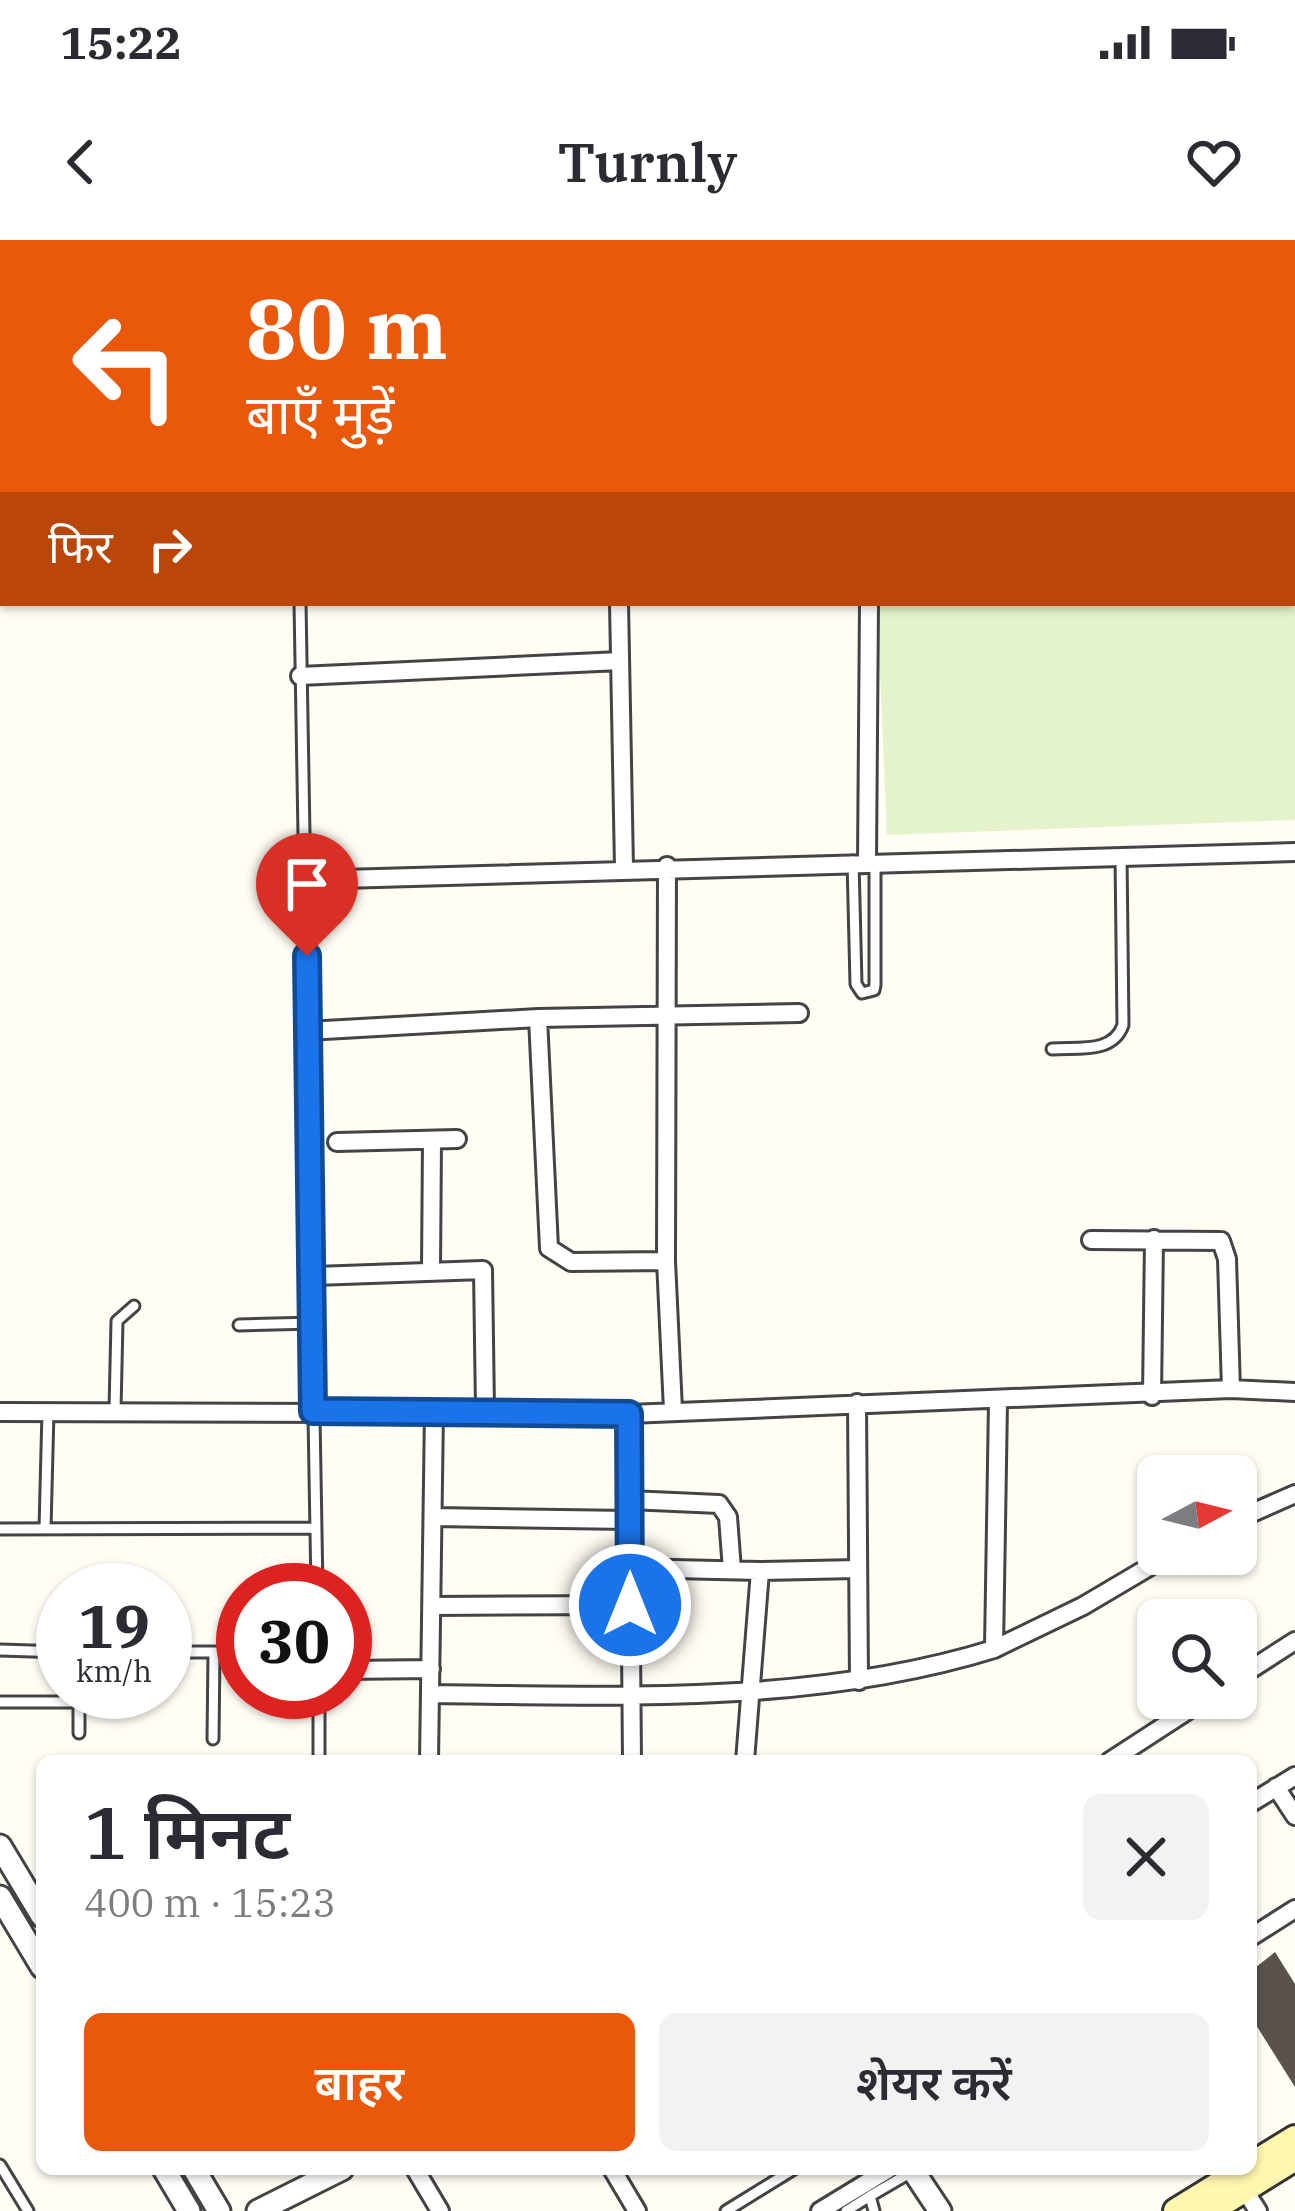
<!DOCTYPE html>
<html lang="hi">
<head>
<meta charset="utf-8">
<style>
	body { margin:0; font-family:"IBM Plex Serif","Noto Sans Devanagari",serif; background:#f2f2f3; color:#2b2b33; height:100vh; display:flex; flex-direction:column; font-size:45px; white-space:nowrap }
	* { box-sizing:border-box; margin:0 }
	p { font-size:39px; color:#7c7c81 }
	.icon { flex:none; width:66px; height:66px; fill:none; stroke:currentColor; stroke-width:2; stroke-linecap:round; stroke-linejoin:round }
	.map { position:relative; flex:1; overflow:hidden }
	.panel { position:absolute; left:36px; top:1515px; width:1221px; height:420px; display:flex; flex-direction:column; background:#fff; border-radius:18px; box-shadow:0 3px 9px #0004 }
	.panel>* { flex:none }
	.guide { position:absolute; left:0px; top:0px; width:1296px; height:366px; box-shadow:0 3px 9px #0004; background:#ea580c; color:#fff; overflow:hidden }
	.needle { width:78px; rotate:83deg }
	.tools { position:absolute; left:1137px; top:1215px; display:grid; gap:24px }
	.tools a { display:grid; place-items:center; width:120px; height:120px; border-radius:18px; background:#fff; box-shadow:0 3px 9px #0004; font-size:60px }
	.speed { position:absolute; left:36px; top:1323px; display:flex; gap:24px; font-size:60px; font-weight:700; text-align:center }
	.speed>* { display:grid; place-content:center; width:156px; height:156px; border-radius:50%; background:#fff; box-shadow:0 3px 9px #0004; line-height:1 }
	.speed small { font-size:30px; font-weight:400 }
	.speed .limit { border:18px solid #d22; background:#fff; color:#111 }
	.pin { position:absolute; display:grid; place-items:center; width:102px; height:102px; color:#fff; margin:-123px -51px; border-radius:50% 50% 50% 0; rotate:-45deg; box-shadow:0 0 12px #0007 }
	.pin .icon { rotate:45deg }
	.me { position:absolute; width:132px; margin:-66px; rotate:0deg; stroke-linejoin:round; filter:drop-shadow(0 0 9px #0008) }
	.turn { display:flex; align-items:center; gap:42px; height:252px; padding:0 48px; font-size:54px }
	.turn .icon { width:156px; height:156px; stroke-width:2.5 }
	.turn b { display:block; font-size:84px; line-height:102px }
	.then { display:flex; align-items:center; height:114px; padding:0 48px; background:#0003; gap:24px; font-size:45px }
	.round { display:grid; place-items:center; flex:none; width:126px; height:126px; border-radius:18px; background:#f2f2f3 }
	.headline { display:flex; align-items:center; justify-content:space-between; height:204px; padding:0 48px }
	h1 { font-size:72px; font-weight:600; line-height:90px }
	.primary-button { display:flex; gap:24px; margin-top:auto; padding:24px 48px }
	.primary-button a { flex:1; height:138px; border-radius:18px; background:#ea580c; color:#fff; font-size:48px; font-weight:600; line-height:138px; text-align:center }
	.primary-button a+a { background:#f2f2f3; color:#2b2b33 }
	.status { display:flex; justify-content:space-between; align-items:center; height:84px; padding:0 60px; background:#fff; direction:ltr }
	.status svg { height:33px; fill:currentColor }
	header { display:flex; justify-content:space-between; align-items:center; height:156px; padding:0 48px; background:#fff; font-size:54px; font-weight:600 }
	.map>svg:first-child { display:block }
	.pitch { fill:#e5f3cd }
	.building { fill:#5a524c }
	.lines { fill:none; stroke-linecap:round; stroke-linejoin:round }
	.service-casing { stroke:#444; stroke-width:15 }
	.minor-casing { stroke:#444; stroke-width:22 }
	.tertiary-casing { stroke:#444; stroke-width:27 }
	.secondary-casing { stroke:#333; stroke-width:30 }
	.service { stroke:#fff; stroke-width:9 }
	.minor { stroke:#fff; stroke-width:16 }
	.tertiary { stroke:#fff; stroke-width:21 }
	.secondary { stroke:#fff7af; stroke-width:24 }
	.route-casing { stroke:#114b97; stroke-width:30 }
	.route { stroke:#1a73e8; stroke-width:21 }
</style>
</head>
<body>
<div class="status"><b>15:22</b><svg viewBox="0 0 49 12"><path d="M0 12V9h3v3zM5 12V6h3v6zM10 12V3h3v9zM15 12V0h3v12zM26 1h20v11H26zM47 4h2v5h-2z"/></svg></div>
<header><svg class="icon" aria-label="back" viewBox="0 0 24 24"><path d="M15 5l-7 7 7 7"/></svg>Turnly<svg class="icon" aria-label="heart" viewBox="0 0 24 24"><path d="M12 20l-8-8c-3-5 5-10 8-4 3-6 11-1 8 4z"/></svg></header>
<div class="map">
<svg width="1295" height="1971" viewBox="0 0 1295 1971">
	<rect width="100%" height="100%" fill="#fffdf4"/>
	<path class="pitch" d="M 1295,242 L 1295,580 L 887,595 L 877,363 L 1293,363 Z"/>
	<path class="building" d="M 1275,1712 L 1295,1744 L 1295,1847 L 1251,1777 L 1251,1731 Z"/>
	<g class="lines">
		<defs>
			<path id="service" d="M 298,0 L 298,3
				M 338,0 L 339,3
				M 830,0 L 832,3
				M 364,3 L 365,0
				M 0,83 L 3,92
				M 0,125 L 3,118
				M 0,195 L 3,195
				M 300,363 L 317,1350
				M 853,621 L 856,744 L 862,753 L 874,750 L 875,745 L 875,621
				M 1052,809 C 1078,807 1113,814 1123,785 L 1121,616
				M 239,1085 L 315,1083
				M 115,1170 L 117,1081 L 134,1066
				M 0,1289 L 315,1288
				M 45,1289 L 48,1171
				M 0,1410 L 63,1412
				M 165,1412 L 243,1412
				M 79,1452 L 79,1493
				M 319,1452 L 319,1521
				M 0,1462 L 70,1462 L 70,1452
				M 213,1499 L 214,1412
				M 0,1925 L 28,1971
				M 726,1971 L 794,1929
				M 846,1971 L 870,1956
				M 874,1971 L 870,1956 L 913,1931"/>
			<path id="minor" d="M 1149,0 L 1149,3
				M 1293,58 L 1295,58
				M 1293,225 L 1295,225
				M 619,363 L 624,628
				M 300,436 L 620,421
				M 867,621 L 869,363
				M 667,626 L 666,1021 L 673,1170
				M 307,640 L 1295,612
				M 538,778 L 549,1008 L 571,1022 L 666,1021
				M 307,791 L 538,778 L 799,773
				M 337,902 L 457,899
				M 1091,1000 L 1221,1001 L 1227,1019 L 1231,1149
				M 431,1030 L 432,900
				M 315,1036 L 483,1030 L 485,1170
				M 1152,1156 L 1154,999
				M 857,1163 L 859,1441
				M 0,1172 L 629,1174 L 1231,1149 L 1295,1152
				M 629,1174 L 632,1521
				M 629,1260 L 719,1264 L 728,1277 L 732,1330
				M 434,1277 L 630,1280
				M 1236,1280 L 1295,1254
				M 630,1328 L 760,1331 L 745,1521
				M 760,1331 L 858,1329
				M 432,1366 L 630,1365
				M 994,1409 L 1083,1366 L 1171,1314
				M 345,1430 L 431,1429
				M 1236,1439 L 1295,1401
				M 431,1454 C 618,1456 813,1465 994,1409 L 998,1162
				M 429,1521 L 434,1171
				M 1110,1521 L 1207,1458
				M 1276,1547 L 1295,1576
				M 1251,1563 L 1295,1536
				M 1251,1697 L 1295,1669
				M 415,1929 L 440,1971
				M 612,1929 L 637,1971
				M 1244,1949 L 1258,1971
				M 820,1971 L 889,1929"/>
			<path id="tertiary" d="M 32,3 L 36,0
				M 0,28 L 3,25
				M 0,1606 L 42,1676
				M 0,1657 L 42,1727
				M 164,1929 L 189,1971
				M 194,1929 L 219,1971
				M 912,1929 L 940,1971
				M 258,1971 L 342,1929"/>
			<path id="secondary" d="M 1251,1925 L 1295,1898
				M 1176,1971 L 1244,1929
				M 1210,1971 L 1295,1918"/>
		</defs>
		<use href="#service" class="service-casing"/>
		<use href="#minor" class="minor-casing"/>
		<use href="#tertiary" class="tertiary-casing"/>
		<use href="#secondary" class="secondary-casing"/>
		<use href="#service" class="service"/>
		<use href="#minor" class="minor"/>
		<use href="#tertiary" class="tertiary"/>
		<use href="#secondary" class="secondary"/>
	</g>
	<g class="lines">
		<defs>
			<path id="route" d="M 307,716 L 313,1171 L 629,1174 L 630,1365"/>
		</defs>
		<use href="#route" class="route-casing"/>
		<use href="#route" class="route"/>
	</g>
</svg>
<div class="tools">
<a><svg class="needle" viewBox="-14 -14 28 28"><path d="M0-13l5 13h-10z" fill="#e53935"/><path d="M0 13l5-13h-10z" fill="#7c7c81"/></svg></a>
<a><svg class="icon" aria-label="search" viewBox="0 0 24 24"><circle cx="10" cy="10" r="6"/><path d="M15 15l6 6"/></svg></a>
</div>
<div class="speed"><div>19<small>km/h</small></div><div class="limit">30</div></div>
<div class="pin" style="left:307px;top:716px;background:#d93025"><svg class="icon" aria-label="arrive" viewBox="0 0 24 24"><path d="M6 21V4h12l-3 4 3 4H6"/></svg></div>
<svg class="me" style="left:630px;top:1365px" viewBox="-20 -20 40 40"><circle r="17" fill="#1a73e8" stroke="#fff" stroke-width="3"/><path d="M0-11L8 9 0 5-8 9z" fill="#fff"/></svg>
<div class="guide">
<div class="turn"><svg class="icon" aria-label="left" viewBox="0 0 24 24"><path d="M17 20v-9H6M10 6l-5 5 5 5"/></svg><div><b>80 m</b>बाएँ मुड़ें</div></div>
<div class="then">फिर<svg class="icon" aria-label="right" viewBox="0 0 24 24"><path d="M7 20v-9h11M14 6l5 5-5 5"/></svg></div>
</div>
<section class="panel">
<div class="headline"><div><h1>1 मिनट</h1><p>400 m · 15:23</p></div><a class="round"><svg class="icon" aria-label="close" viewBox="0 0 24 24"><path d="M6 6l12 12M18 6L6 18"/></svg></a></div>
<div class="primary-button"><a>बाहर</a><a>शेयर करें</a></div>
</section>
</div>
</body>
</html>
